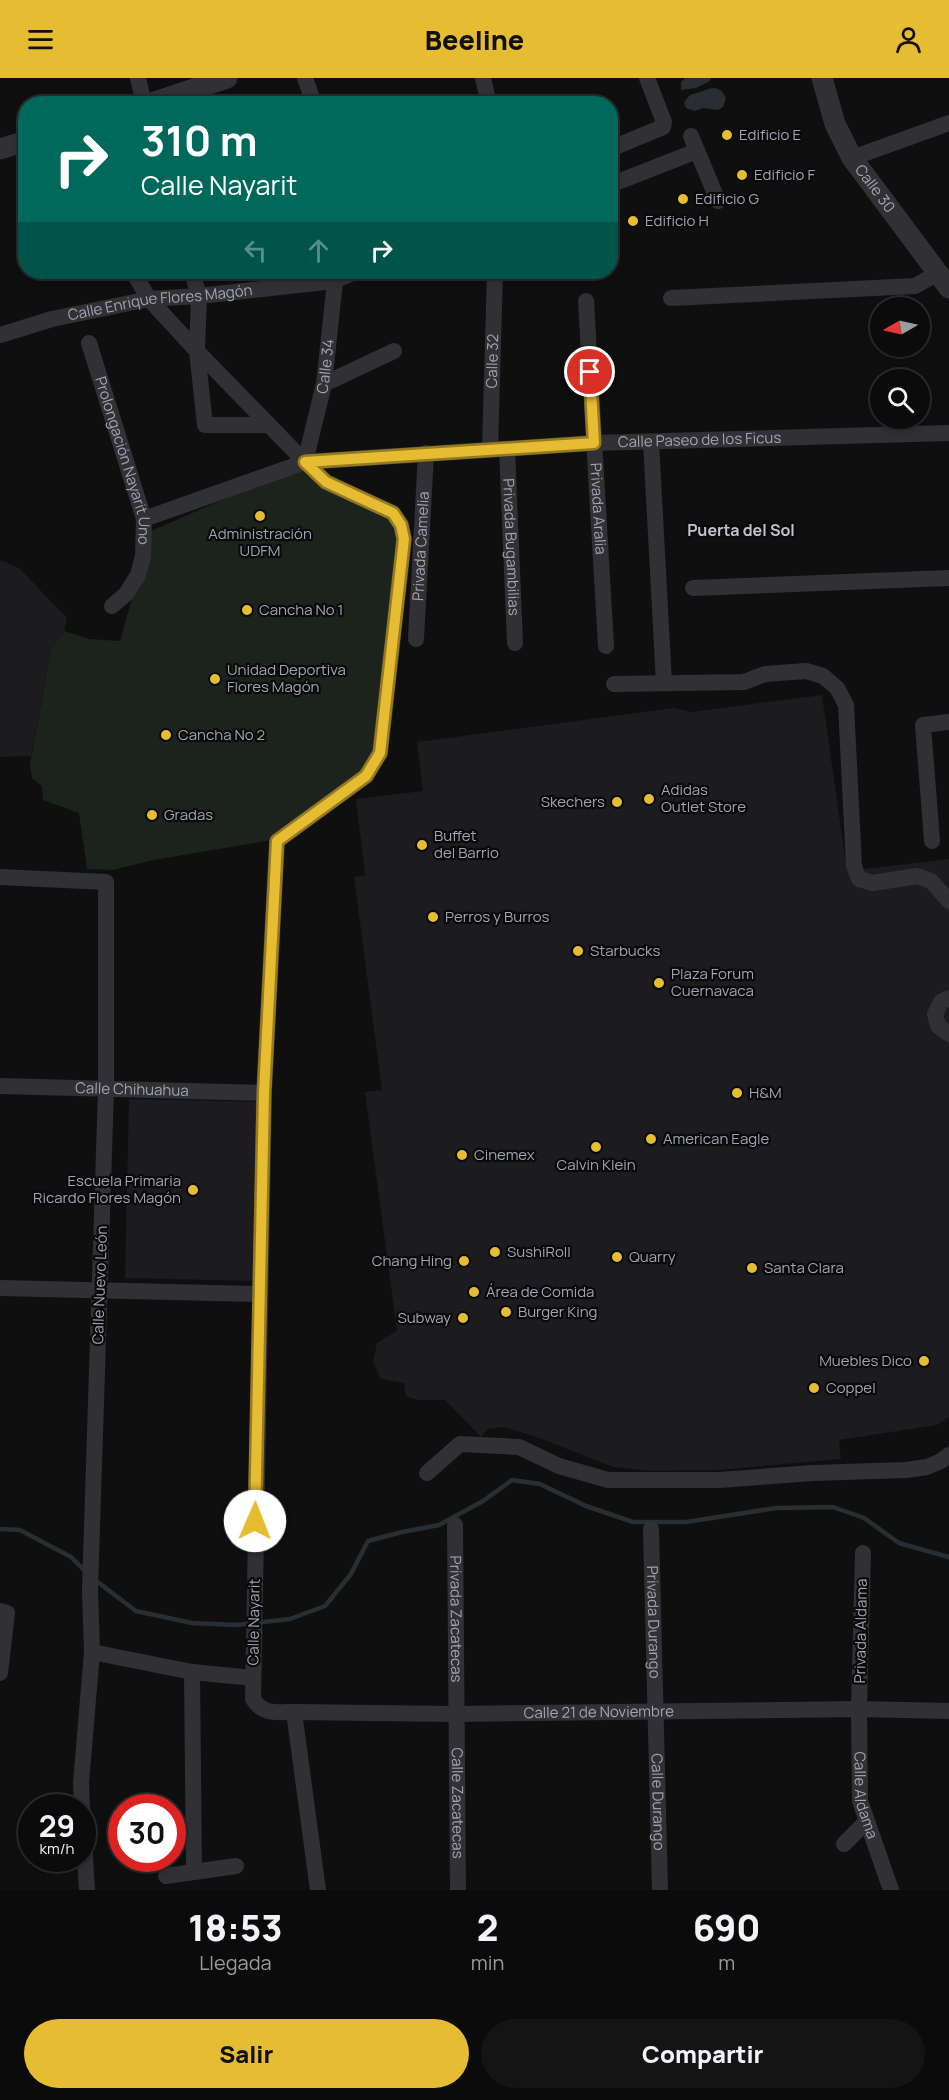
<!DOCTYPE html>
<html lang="es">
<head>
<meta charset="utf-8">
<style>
	body { margin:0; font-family:Manrope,sans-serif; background:#141415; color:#f1f3f6; height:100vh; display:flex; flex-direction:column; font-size:22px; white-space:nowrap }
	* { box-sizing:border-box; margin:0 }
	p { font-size:20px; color:#9a9b9d }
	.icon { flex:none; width:33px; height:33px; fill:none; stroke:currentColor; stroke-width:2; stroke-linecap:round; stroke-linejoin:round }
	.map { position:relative; height:1812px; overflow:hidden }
	.panel { display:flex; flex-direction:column; background:#0b0b0c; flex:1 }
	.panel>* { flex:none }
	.guide { position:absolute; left:18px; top:18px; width:600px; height:183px; border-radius:24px; box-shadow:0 3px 9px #0003,0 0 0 2px #2b2b2d; background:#00695c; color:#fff; overflow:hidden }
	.needle { width:39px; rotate:261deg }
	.tools { position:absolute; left:870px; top:219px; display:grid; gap:12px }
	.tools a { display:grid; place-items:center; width:60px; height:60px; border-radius:50%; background:#0b0b0c; box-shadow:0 3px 9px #0003,0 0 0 2px #2b2b2d; font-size:30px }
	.speed { position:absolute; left:18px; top:1716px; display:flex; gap:12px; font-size:30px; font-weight:700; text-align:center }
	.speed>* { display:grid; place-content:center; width:78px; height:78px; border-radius:50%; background:#0b0b0c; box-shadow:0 3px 9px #0003,0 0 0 2px #2b2b2d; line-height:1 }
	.speed small { font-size:15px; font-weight:400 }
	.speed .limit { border:9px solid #d22; background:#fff; color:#111 }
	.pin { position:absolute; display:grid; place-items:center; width:51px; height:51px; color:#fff; margin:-26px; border:3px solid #fff; border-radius:50%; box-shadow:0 2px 6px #0007 }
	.me { position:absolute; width:66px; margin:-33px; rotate:1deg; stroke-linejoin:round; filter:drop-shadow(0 0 4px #0008) }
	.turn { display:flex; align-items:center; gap:21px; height:126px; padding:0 24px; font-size:27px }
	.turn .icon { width:78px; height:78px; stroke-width:2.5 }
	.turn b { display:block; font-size:42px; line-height:51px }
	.lanes { display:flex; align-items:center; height:57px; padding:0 24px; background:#0003; justify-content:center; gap:30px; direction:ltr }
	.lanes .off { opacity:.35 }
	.eta { display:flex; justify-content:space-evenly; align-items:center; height:102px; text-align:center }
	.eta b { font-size:36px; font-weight:800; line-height:42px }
	.button { display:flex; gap:12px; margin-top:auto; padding:12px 24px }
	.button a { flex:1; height:69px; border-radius:36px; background:#e5bc32; color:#111; font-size:24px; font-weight:800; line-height:69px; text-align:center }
	.button a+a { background:#141415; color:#f1f3f6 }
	header { display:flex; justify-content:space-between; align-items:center; height:78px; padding:0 24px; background:#e5bc32; color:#111; font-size:27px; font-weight:800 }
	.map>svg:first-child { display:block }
	.built { fill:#1c1b1d }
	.green { fill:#1c231d }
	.water { fill:#292e35 }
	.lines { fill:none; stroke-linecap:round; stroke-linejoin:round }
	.stream { stroke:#292e35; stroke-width:4.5 }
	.minor { stroke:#313135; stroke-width:16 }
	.tertiary { stroke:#313135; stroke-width:21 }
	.route-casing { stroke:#957a20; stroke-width:15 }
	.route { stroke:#e5bc32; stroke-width:10 }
	.poi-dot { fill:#e5bc32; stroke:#0a0a0b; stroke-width:2 }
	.labels { text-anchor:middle; stroke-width:4.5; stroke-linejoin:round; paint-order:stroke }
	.poi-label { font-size:15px; fill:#a1a4b1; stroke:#0a0a0b; text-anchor:start }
	.street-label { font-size:15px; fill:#a1a4b1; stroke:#0a0a0b }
	.neighbourhood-label { font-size:16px; font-weight:bold; fill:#c2c4cd; stroke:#0a0a0b }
</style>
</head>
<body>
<header><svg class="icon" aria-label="menu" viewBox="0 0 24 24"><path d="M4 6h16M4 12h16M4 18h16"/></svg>Beeline<svg class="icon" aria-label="person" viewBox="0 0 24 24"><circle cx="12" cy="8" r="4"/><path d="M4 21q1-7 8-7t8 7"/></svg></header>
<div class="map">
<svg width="949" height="1812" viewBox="0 0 949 1812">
	<rect width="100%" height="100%" fill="#0f0f10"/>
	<path class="built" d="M 0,482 L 19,490 L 67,540 L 64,553 L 51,571 L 31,678 L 0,679 Z
		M 822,617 L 847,793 L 949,781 L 949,1339 L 937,1347 L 839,1362 L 841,1381 L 719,1392 L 652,1393 L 613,1389 L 534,1358 L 504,1349 L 488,1351 L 481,1359 L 445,1322 L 417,1322 L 406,1318 L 404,1305 L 381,1301 L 373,1284 L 377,1265 L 397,1253 L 365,1014 L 382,1012 L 354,799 L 365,797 L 356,721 L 423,713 L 417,664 L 674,630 L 691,634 Z
		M 129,1021 L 262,1024 L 258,1203 L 125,1200 Z"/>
	<path class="green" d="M 297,389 L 322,410 L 390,439 L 402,461 L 375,676 L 366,694 L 272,762 L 154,782 L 112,792 L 87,791 L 79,735 L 43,722 L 42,708 L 32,700 L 30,686 L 51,571 L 64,553 L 89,561 L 120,563 L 151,453 Z"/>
	<path class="water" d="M 685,0 L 711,0 L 710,3 L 696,10 L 681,12 L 681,4 Z
		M 712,10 C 719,10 723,13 726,20 L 723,29 L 718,32 L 703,30 L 695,33 L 686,30 L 684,24 L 690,17 Z"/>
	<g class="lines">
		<path class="stream" d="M 0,1451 L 20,1452 L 71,1479 L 86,1494
			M 95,1502 L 136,1533 L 192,1545 L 236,1547 L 290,1541 L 325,1528 L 351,1496 L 368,1463 L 402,1454 L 439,1447 L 483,1423 L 512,1402 L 540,1406 L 586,1428 L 633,1444 L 686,1444 L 776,1430 L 833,1429 L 864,1440 L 899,1465 L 949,1479"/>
		<g class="minor">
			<path d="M 138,0 L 144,26"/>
			<path d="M 305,0 L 314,26"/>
			<path d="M 483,0 L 489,26"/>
			<path d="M 691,58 L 718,123"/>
			<path d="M 610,71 L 663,49 L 664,44 L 647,0"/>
			<path d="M 852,80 L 949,45"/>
			<path d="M 610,107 L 697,73"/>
			<path id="s1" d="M 133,194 L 149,221 L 197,273 L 305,384 L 326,404 L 393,435 L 401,447 L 404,461 L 380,675 L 366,698 L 277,763 L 264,1015 L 253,1621 C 263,1637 276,1634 294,1634 L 455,1636 L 859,1631 L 949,1633"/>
			<path d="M 192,194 L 199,218 L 197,273 L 205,347 L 268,347"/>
			<path d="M 671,220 L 915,208 L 938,195"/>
			<path id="s2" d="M 586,223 L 606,568"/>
			<path id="s3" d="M 0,257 L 52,241 L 149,221 L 199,218 L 334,203 L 355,194"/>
			<path id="s4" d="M 89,265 L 144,441 L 143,478 L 138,497 L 126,516 L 112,528"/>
			<path d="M 324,306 L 394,273"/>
			<path d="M 651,364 L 664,605"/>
			<path id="s5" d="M 490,371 L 495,194"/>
			<path id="s6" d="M 507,371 L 515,565"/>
			<path id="s7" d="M 305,384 L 324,306 L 336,194"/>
			<path id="s8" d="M 144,441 L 305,384 L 594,365 L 949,355"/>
			<path d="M 693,510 L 949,500"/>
			<path id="s9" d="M 416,561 L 426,375"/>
			<path d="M 614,606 L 744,604 L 765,596 L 806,593 L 823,598 L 837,610 L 846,627 L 854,788 L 859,801 L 873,805 L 917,798 L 931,803 L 949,823"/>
			<path d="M 932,763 L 923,647 L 949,644"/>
			<path d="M 0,799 L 106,804 L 106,1011 L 90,1512 L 92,1574 L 81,1705 L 82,1730"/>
			<path d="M 949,920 L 941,924 L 935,936 L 938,948 L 949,956"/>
			<path id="s10" d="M 0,1008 L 264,1015"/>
			<path d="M 0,1210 L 260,1216"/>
			<path d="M 427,1395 L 460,1366 L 519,1369 L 559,1388 L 608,1402 L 719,1402 L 813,1395 L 906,1392 L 927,1389 L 941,1383 L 949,1377"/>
			<path id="s11" d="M 455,1447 L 458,1812"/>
			<path id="s12" d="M 651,1451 L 660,1812"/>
			<path id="s13" d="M 863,1475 L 859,1631 L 860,1723 L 891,1812"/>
			<path d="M 0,1533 L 7,1535 L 0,1595"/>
			<path d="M 92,1574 L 192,1594 L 253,1600"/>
			<path d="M 192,1594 L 194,1794"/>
			<path d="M 294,1634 L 318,1812"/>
			<path d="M 82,1731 L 87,1812"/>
			<path d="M 844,1766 L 866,1744"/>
			<path d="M 166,1798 L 236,1788"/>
		</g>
		<g class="tertiary">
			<path id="s14" d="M 822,0 L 835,46 L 852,80 L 949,210"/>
			<path d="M 149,26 L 227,0"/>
			<path d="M 0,71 L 26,63"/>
		</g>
	</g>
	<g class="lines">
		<defs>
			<path id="route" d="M 255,1443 L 264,1015 L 277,763 L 366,698 L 380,675 L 404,461 L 401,447 L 393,435 L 326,404 L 305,384 L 594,365 L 590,294"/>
		</defs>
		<use href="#route" class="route-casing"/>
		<use href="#route" class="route"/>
	</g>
	<g class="poi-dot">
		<circle cx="727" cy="57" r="6"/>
		<circle cx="742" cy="97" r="6"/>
		<circle cx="683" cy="121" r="6"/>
		<circle cx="633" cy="143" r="6"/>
		<circle cx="260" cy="438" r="6"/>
		<circle cx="247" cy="532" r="6"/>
		<circle cx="215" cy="601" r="6"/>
		<circle cx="166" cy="657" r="6"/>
		<circle cx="649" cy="721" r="6"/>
		<circle cx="617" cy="724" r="6"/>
		<circle cx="152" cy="737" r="6"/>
		<circle cx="422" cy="767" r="6"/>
		<circle cx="433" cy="839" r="6"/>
		<circle cx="578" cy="873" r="6"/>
		<circle cx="659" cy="905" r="6"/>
		<circle cx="737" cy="1015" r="6"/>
		<circle cx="651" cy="1061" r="6"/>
		<circle cx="596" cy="1069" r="6"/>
		<circle cx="462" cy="1077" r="6"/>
		<circle cx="193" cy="1112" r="6"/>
		<circle cx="495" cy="1174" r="6"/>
		<circle cx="617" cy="1179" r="6"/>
		<circle cx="464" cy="1183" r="6"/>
		<circle cx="752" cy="1190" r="6"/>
		<circle cx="474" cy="1214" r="6"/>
		<circle cx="506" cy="1234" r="6"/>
		<circle cx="463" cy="1240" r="6"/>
		<circle cx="924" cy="1283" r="6"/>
		<circle cx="814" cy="1310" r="6"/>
	</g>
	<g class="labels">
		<g class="poi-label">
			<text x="739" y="62">Edificio E</text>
			<text x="754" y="102">Edificio F</text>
			<text x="695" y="126">Edificio G</text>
			<text x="645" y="148">Edificio H</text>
			<text x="260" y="461" text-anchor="middle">Administración<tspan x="260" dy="17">UDFM</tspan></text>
			<text x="259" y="537">Cancha No 1</text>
			<text x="227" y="597">Unidad Deportiva<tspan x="227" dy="17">Flores Magón</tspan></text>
			<text x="178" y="662">Cancha No 2</text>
			<text x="661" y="717">Adidas<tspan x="661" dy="17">Outlet Store</tspan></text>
			<text x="605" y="729" text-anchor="end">Skechers</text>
			<text x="164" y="742">Gradas</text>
			<text x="434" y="763">Buffet<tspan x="434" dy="17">del Barrio</tspan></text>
			<text x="445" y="844">Perros y Burros</text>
			<text x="590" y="878">Starbucks</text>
			<text x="671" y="901">Plaza Forum<tspan x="671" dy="17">Cuernavaca</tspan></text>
			<text x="749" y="1020">H&amp;M</text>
			<text x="663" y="1066">American Eagle</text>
			<text x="474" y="1082">Cinemex</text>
			<text x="596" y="1092" text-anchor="middle">Calvin Klein</text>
			<text x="181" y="1108" text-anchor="end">Escuela Primaria<tspan x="181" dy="17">Ricardo Flores Magón</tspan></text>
			<text x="507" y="1179">SushiRoll</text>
			<text x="629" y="1184">Quarry</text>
			<text x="452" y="1188" text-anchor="end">Chang Hing</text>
			<text x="764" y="1195">Santa Clara</text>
			<text x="486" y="1219">Área de Comida</text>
			<text x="518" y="1239">Burger King</text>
			<text x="451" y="1245" text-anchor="end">Subway</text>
			<text x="912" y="1288" text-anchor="end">Muebles Dico</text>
			<text x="826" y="1315">Coppel</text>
		</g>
		<g class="street-label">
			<text dy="5" stroke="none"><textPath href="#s14" startOffset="124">Calle 30</textPath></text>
			<text dy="5" stroke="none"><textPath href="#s3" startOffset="164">Calle Enrique Flores Magón</textPath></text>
			<text dy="5" stroke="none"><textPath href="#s5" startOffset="88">Calle 32</textPath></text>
			<text dy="5" stroke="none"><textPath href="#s7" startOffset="98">Calle 34</textPath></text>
			<text dy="5" stroke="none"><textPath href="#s8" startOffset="566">Calle Paseo de los Ficus</textPath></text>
			<text dy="5" stroke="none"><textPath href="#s4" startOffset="123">Prolongación Nayarit Uno</textPath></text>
			<text dy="5" stroke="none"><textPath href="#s2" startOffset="208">Privada Aralia</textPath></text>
			<text dy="5" stroke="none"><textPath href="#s9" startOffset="93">Privada Camelia</textPath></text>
			<text dy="5" stroke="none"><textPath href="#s6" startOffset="98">Privada Bugambilias</textPath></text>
			<text dy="5" stroke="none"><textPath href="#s10" startOffset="132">Calle Chihuahua</textPath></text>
			<text transform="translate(100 1207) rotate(-88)" y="5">Calle Nuevo León</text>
			<text dy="5" stroke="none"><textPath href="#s11" startOffset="94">Privada Zacatecas</textPath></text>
			<text dy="5" stroke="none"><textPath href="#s12" startOffset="93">Privada Durango</textPath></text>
			<text transform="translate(254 1544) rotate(-89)" y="5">Calle Nayarit</text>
			<text transform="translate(861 1553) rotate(-89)" y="5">Privada Aldama</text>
			<text dy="5" stroke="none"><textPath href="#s1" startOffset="1950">Calle 21 de Noviembre</textPath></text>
			<text dy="5" stroke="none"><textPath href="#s13" startOffset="243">Calle Aldama</textPath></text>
			<text dy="5" stroke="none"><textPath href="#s11" startOffset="278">Calle Zacatecas</textPath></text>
			<text dy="5" stroke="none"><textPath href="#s12" startOffset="273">Calle Durango</textPath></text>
		</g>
		<g class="neighbourhood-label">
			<text x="741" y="458">Puerta del Sol</text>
		</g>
	</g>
</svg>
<div class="tools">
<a><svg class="needle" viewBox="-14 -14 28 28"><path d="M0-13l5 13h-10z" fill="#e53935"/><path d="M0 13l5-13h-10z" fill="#9a9b9d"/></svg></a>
<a><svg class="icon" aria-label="search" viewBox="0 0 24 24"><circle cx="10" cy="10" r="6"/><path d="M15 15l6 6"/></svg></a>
</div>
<div class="speed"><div>29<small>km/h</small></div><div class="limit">30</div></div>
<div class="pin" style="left:590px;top:294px;background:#d93025"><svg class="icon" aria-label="arrive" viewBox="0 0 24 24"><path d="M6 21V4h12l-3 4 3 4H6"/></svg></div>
<svg class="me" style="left:255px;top:1443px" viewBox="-20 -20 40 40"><circle r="19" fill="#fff"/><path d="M0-13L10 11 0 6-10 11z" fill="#e5bc32"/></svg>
<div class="guide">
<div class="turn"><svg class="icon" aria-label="right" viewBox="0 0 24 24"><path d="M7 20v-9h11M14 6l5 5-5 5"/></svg><div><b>310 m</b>Calle Nayarit</div></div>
<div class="lanes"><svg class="icon off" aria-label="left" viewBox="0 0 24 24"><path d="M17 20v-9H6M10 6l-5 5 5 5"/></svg><svg class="icon off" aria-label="ahead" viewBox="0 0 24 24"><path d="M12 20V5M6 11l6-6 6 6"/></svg><svg class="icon" aria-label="right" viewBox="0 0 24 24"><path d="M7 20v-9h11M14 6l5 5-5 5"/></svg></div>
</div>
</div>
<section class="panel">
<div class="eta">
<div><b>18:53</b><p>Llegada</p></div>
<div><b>2</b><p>min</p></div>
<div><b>690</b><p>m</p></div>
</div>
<div class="button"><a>Salir</a><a>Compartir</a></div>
</section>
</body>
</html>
